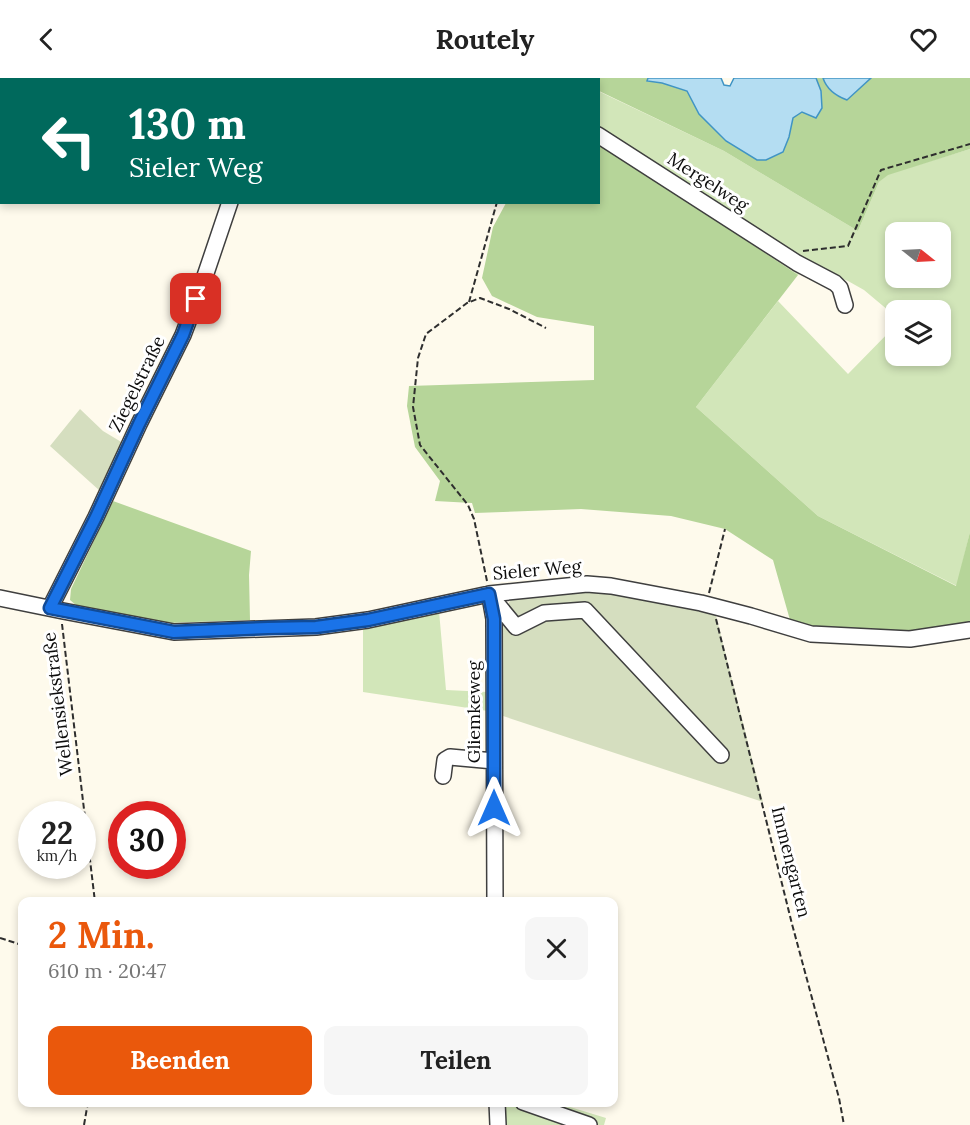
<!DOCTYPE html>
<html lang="de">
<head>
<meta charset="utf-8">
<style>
	body { margin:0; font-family:Lora,serif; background:#f6f6f6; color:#222; height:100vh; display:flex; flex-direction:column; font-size:22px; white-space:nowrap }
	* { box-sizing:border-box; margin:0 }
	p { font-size:20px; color:#767676 }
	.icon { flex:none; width:33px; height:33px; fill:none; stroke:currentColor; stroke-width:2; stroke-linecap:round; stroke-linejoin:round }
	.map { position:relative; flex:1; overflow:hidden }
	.drawer { position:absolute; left:18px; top:819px; width:600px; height:210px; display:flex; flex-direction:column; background:#fff; border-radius:12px; box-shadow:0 3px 9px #0003 }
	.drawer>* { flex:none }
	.guide { position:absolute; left:0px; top:0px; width:600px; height:126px; box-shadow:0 3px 9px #0003; background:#00695c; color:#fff; overflow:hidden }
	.needle { width:39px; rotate:108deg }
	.fabs { position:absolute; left:885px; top:144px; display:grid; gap:12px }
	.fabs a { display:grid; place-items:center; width:66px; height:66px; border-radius:12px; background:#fff; box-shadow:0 3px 9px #0003; font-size:30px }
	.speed { position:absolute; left:18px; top:723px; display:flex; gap:12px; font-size:30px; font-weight:700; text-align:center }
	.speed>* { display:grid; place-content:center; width:78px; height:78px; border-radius:50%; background:#fff; box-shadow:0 3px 9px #0003; line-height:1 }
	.speed small { font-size:15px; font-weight:400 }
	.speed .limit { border:9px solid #d22; background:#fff; color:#111 }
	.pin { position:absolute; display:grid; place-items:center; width:51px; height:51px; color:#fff; margin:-26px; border-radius:12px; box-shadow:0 3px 9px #0006 }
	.me { position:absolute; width:66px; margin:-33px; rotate:0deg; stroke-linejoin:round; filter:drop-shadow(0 0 4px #0008) }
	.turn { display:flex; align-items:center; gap:21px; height:126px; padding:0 30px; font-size:27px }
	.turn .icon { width:78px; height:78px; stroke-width:2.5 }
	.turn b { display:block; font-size:42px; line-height:51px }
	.round { display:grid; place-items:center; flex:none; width:63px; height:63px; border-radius:12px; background:#f6f6f6 }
	.overview { display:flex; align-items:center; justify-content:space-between; height:102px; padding:0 30px }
	h1 { font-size:36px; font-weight:700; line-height:45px; color:#ea580c }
	.action { display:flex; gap:12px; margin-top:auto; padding:12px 30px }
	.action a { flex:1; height:69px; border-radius:12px; background:#ea580c; color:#fff; font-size:24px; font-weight:700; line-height:69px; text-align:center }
	.action a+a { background:#f6f6f6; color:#222 }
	header { display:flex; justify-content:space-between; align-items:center; height:78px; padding:0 30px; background:#fff; font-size:27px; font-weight:700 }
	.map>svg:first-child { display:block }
	.green { fill:#d2e6b9; fill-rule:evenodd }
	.forest { fill:#b6d599 }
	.cemetery { fill:#d5debf }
	.water { fill:#b4ddf2; stroke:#4094c4; stroke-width:1.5 }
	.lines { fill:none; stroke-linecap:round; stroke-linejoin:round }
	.minor-casing { stroke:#3f3f3f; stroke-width:18 }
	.major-casing { stroke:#1d1d1d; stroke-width:21 }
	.path { stroke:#2e2e2e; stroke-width:2; stroke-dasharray:6 3; stroke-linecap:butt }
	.minor { stroke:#fff; stroke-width:15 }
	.major { stroke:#f0cb6a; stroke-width:18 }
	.route-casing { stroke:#114b97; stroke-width:15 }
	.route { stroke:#1a73e8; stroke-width:10 }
	.labels { text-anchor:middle; stroke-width:6; stroke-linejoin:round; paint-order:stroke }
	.street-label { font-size:18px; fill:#0c0c0c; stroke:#fff }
</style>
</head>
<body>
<header><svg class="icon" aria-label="back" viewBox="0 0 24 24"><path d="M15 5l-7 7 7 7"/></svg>Routely<svg class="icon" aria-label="heart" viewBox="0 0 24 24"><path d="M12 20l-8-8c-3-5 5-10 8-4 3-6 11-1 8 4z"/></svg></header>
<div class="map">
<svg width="970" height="1047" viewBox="0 0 970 1047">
	<rect width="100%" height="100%" fill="#fefaec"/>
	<path class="green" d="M 598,13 L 724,73 L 858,153 L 879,104 L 888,96 L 970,71 L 970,454 L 957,508 L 818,438 L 696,329 L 778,223 L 848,296 L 895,248 L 896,278 L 940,278 L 940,232 L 896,232 L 895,238 L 864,212 L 848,203 L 808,187 L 798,197 L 599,64 ZM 896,154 L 940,154 L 940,200 L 896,200 Z
		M 439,533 L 446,612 L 488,614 L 488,633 L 363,614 L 363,552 Z
		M 503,1025 L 557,1025 L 606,1040 L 604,1047 L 503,1047 Z"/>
	<path class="forest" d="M 572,0 L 648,0 L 648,3 L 662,5 L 687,13 L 699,36 L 757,82 L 766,82 L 783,73 L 789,59 L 792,40 L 801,34 L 821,13 L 816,0 L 823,0 C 827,12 836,18 847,22 L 871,0 L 970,0 L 970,71 L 888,97 L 879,104 L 858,153 L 724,73 L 599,13 L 598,2 L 575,1 Z
		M 599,64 L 798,197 L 696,329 L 818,438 L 956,508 L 970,454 L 970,547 L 910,557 L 811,549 L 790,542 L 773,482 L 725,451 L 671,438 L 581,431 L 475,435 L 472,425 L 435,423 L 440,403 L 415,369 L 407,328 L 409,308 L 594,302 L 594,248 L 537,239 L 492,218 L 482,200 L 493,149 L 506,125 L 598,124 Z
		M 113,423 L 251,473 L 249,497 L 250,542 L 166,545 L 77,528 L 70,522 L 71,511 Z"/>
	<path class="cemetery" d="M 80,331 L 103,353 L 123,365 L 100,413 L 50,368 Z
		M 588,512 L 618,516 L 715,534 L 763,724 L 500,637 L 498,541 L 512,520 Z"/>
	<path class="water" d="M 648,0 L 721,0 L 724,7 L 730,8 L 734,0 L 816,0 L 821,13 L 822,30 L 816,40 L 802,34 L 793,40 L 789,59 L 783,74 L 766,82 L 757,82 L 726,63 L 699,36 L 687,13 L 662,5 L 647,3 Z
		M 823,0 L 871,0 L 847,22 C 836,18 827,12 823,0 Z"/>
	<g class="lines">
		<defs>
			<path id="minor" d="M 493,0 L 498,2
				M 269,2 L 269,0
				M 547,2 L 547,0
				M 598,57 L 797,185 L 835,205 L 840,210 L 845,227
				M 489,516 L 516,549 L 544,535 L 585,532 L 721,677
				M 490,519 L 494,541 L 495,824
				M 0,520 L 63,533 L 174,554 L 316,549 L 368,542 L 489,516 L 587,506 L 611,508 L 701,525 L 751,538 L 811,556 L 910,561 L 970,552
				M 50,530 L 96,439 L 139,346 L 183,257 L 203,204 L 230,124
				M 443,698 L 445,682 L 450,679 L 494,683
				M 497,1024 L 498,1047
				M 523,1024 L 589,1047"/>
			<path id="major" d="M 197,2 L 199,0
				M 0,106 L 2,105"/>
		</defs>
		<use href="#minor" class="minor-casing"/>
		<use href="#major" class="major-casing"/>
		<path class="path" d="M 803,173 L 848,168 L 881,92 L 970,66
			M 469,224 L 497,124
			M 487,503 L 474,441 L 468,427 L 420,367 L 413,329 L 418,280 L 426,256 L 467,225 L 480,220 L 509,231 L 546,250
			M 709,515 L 725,451
			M 716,541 L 792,846 L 839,1020 L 844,1047
			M 62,546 L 95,824
			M 0,860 L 22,867
			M 84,1047 L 88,1024"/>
		<use href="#minor" class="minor"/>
		<use href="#major" class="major"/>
	</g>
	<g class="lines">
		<defs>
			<path id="route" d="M 196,221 L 183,257 L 139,346 L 96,439 L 50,530 L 174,554 L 268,550 L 316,549 L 368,542 L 489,516 L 494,541 L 494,730"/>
		</defs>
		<use href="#route" class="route-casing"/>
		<use href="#route" class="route"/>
	</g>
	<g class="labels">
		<g class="street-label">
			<text transform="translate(708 104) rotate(33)" y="6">Mergelweg</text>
			<text transform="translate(137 306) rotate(-64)" y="6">Ziegelstraße</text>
			<text transform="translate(537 492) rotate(-5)" y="6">Sieler Weg</text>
			<text transform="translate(58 626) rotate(-97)" y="6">Wellensiekstraße</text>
			<text transform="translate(474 634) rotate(-90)" y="6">Gliemkeweg</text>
			<text transform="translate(791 784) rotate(76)" y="6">Immengarten</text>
		</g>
	</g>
</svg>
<div class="fabs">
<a><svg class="needle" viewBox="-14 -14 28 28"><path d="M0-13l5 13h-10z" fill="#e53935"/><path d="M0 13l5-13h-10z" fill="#767676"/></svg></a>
<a><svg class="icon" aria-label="layers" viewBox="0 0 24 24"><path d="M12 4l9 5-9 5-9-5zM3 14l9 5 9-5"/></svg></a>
</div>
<div class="speed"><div>22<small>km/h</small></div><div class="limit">30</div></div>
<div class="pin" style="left:196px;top:221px;background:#d93025"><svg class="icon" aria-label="arrive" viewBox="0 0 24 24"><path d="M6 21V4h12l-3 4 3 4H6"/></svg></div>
<svg class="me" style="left:494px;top:730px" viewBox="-20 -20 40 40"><path d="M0-17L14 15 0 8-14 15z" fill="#1a73e8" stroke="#fff" stroke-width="4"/></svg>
<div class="guide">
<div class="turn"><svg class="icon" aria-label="left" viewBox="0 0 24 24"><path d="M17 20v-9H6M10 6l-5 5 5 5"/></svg><div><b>130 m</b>Sieler Weg</div></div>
</div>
<section class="drawer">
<div class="overview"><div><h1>2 Min.</h1><p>610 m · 20:47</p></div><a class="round"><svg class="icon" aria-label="close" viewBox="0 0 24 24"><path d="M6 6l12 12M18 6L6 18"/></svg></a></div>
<div class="action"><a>Beenden</a><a>Teilen</a></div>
</section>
</div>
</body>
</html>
